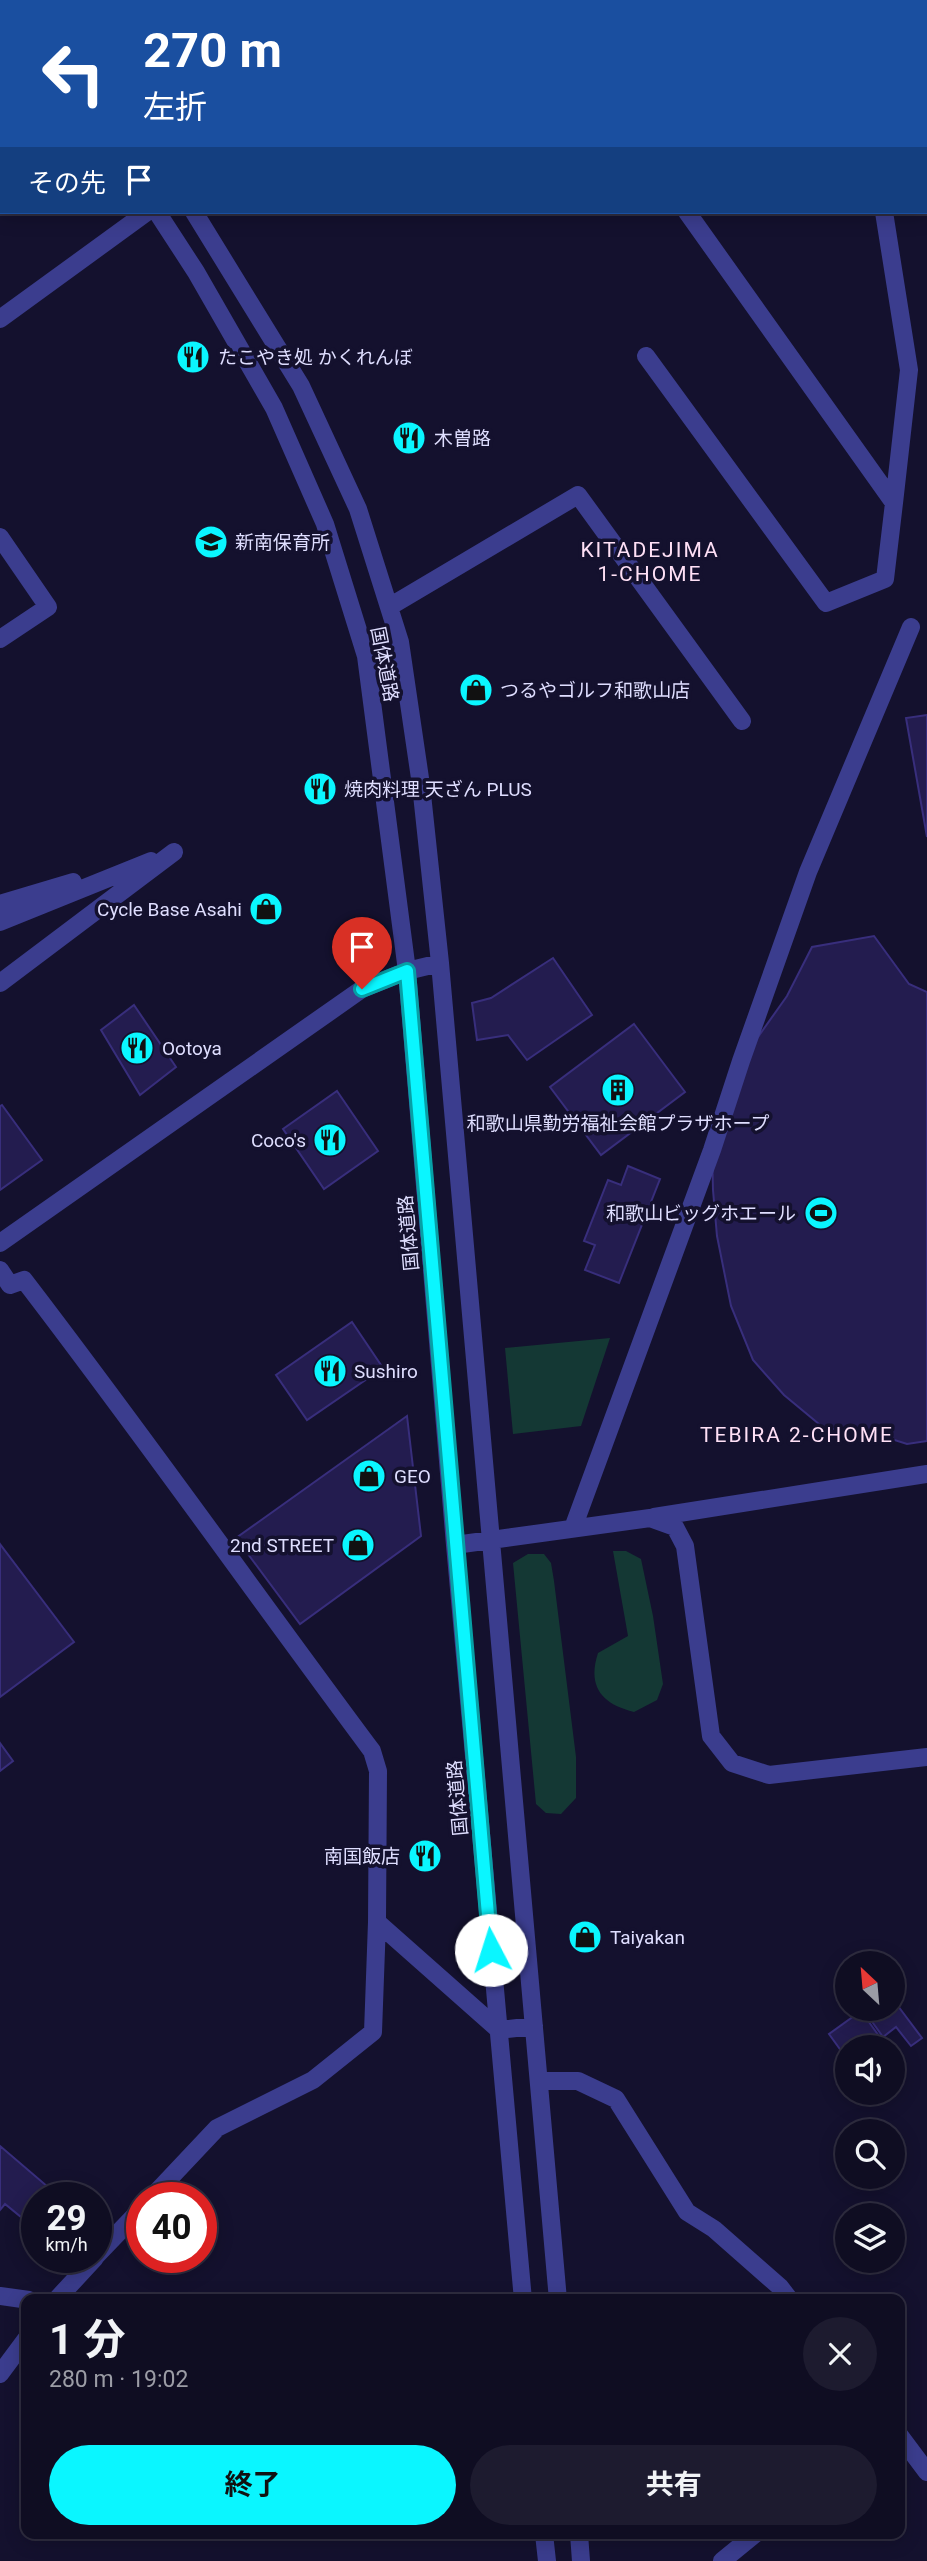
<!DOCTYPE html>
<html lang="ja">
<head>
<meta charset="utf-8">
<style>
	body { margin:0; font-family:Roboto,"Noto Sans JP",sans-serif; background:#1d1b2f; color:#f1f3f6; height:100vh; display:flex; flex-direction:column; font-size:26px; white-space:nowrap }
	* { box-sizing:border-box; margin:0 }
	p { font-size:23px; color:#9b9ca5 }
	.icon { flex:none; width:38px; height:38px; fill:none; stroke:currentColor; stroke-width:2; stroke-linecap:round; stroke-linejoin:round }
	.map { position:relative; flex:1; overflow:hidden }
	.sheet { position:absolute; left:21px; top:2294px; width:884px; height:245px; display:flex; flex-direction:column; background:#0f0d22; border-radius:14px; box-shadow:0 4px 18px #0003,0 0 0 2px #2f2d40 }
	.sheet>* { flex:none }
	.guide { position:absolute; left:0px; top:0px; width:928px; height:214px; box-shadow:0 4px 18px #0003,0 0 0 2px #2f2d40; background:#1a4fa0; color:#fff; overflow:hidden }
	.needle { width:46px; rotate:334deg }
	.fabs { position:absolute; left:835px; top:1951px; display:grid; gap:14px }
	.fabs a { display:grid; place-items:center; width:70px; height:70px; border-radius:50%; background:#0f0d22; box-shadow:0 4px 18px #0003,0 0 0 2px #2f2d40; font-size:35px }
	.speed { position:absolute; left:21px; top:2182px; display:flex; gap:14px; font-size:35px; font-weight:700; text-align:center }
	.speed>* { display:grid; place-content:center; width:91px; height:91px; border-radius:50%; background:#0f0d22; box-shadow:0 4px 18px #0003,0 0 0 2px #2f2d40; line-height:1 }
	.speed small { font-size:18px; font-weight:400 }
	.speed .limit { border:10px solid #d22; background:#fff; color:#111 }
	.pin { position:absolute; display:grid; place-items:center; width:60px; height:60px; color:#fff; margin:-72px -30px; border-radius:50% 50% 50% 0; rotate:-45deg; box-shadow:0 0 7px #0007 }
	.pin .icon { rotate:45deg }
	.me { position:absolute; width:77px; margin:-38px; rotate:355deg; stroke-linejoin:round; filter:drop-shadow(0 0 5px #0008) }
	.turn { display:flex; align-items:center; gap:24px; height:147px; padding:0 28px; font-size:32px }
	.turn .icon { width:91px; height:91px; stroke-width:2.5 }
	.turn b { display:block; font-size:49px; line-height:60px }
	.then { display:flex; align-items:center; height:66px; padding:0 28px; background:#0003; gap:14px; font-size:26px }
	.round { display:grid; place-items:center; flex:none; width:74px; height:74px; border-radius:37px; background:#1d1b2f }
	.headline { display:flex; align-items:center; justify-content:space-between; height:119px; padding:0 28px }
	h1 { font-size:42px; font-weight:700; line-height:52px }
	.button { display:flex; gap:14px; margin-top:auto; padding:14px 28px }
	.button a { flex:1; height:80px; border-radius:42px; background:#0af6ff; color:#111; font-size:28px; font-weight:700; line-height:80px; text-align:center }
	.button a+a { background:#1d1b2f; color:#f1f3f6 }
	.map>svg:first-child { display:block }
	.green { fill:#143834 }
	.building { fill:#231c4f; stroke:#382e7c; stroke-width:2 }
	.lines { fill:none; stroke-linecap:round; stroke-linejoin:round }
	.minor { stroke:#3b3d8e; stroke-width:18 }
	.rail-casing { stroke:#0af6ff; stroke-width:8 }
	.rail { stroke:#14112e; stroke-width:5; stroke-dasharray:16; stroke-linecap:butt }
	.route-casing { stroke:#06a0a6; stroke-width:18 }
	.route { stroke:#0af6ff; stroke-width:12 }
	.labels { text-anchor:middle; stroke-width:7; stroke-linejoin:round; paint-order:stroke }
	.poi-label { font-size:19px; fill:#dfdeff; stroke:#14112e; text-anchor:start }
	.street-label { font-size:19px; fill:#dfdeff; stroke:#14112e }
	.neighbourhood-label { font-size:21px; letter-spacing:2px; fill:#ffe0f6; stroke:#14112e }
</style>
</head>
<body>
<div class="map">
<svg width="927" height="2561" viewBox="0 0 927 2561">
	<rect width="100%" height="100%" fill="#14112e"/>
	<path class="green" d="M 610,1338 L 581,1426 L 513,1434 L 505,1348 Z
		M 613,1551 L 626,1551 L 641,1559 L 653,1616 L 663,1684 L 657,1700 L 634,1712 C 602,1704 587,1687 598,1653 L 628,1636 Z
		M 528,1554 L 544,1554 L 551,1563 L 554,1581 L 576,1757 L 576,1798 L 561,1814 L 546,1813 L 536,1804 L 513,1563 Z"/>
	<path class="building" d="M 106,0 L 284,0 L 285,2 L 107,2 Z
		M 927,715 L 927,837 L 906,718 Z
		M 874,936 L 909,984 L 927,992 L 927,1441 L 907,1444 L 860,1429 L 825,1429 L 784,1395 L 753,1360 L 731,1306 L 717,1236 L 713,1190 L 712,1150 L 741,1061 L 787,996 L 812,947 Z
		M 553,958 L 592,1015 L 527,1060 L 508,1035 L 477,1040 L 472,1003 L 491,998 Z
		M 134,1005 L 176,1067 L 140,1095 L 101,1030 Z
		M 634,1024 L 685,1092 L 601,1155 L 550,1087 Z
		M 337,1091 L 378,1151 L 324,1189 L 283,1129 Z
		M 2,1105 L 42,1160 L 0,1190 L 0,1106 Z
		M 628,1166 L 660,1179 L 619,1283 L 585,1270 L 595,1245 L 584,1241 L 608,1180 L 621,1185 Z
		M 352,1322 L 383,1368 L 307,1420 L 276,1375 Z
		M 407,1416 L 421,1536 L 300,1624 L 236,1538 Z
		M 0,1544 L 74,1642 L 0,1697 Z
		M 0,1743 L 13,1761 L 0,1771 Z
		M 892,1998 L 922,2038 L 911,2046 L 896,2027 L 883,2037 L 863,2009 L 892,2009 Z
		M 861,2011 L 884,2043 L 879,2048 L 847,2048 L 847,2059 L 829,2034 Z
		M 0,2146 L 48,2187 L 21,2217 L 5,2204 L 0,2210 Z"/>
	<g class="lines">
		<path class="minor" d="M 24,0 L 25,2
			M 59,0 L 60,2
			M 298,0 L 299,2
			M 519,0 L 520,2
			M 711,0 L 712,2
			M 834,0 L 834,2
			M 419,2 L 421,0
			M 157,212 L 196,272 L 274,408 L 325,524 L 366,656 L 407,971 L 455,1545 L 523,2300
			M 194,212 L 301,386 L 358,509 L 400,642 L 421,785 L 440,963 L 558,2300
			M 687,212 L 894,503 L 909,370 L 884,212
			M 0,319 L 147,212
			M 646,356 L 826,603 L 885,579 L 894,503
			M 0,537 L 48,607 L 0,639
			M 389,607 L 578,495 L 742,721
			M 0,904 L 73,882
			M 0,922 L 151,861
			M 0,983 L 174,852
			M 0,1243 L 362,989 L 407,971 L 440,963
			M 0,1270 L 10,1285 L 24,1280 C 143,1435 255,1594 372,1751 L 378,1771 L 377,1922 L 499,2030 L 534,2026
			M 654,1517 L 927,1474
			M 573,1528 L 712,1150 L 741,1061 L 808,872 L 911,627
			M 455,1545 L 650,1518 L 675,1527 L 685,1546 L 711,1736 L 732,1763 L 769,1775 L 927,1757
			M 540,2081 L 578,2081 L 616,2099 L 687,2212 L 714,2229 L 780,2287 L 790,2300
			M 151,2198 L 217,2128 L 313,2080 L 373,2032 L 377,1922
			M 96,2256 L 142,2208
			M 0,2296 L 29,2300
			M 56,2300 L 95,2258
			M 0,2374 L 26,2339
			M 900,2436 L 927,2472
			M 544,2534 L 547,2561
			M 579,2534 L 581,2561
			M 722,2561 L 755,2534"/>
		<defs>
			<path id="rail" d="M 916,0 L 917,2
				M 926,26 L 927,29"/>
		</defs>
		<use href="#rail" class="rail-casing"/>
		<use href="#rail" class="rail"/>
	</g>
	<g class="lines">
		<defs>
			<path id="route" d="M 362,989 L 407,971 L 491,1950"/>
		</defs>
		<use href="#route" class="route-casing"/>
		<use href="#route" class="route"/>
	</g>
	<defs>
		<symbol id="restaurant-disc" viewBox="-11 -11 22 22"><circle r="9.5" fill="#0af6ff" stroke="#14112e"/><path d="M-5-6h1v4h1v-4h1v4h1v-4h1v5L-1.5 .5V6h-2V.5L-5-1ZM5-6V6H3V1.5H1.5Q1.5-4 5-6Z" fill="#111"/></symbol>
		<symbol id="school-disc" viewBox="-11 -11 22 22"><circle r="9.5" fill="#0af6ff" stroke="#14112e"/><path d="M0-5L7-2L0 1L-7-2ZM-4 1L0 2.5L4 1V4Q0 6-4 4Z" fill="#111"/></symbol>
		<symbol id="shop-disc" viewBox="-11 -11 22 22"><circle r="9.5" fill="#0af6ff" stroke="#14112e"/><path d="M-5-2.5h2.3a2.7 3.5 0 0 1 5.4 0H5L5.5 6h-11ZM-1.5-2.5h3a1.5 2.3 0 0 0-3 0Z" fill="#111"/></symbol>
		<symbol id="building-disc" viewBox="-11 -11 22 22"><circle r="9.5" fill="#0af6ff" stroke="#14112e"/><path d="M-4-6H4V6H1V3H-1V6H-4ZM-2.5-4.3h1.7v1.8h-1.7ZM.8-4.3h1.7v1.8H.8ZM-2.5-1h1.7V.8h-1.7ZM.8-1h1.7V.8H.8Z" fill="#111"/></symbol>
		<symbol id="stadium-disc" viewBox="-11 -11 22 22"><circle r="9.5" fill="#0af6ff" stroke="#14112e"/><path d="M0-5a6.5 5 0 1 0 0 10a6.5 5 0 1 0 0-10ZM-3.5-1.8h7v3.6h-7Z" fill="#111"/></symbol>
	</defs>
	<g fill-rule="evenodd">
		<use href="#restaurant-disc" x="174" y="338" width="38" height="38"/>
		<use href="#restaurant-disc" x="390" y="419" width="38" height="38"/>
		<use href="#school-disc" x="192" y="523" width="38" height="38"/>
		<use href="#shop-disc" x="457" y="671" width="38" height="38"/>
		<use href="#restaurant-disc" x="301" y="770" width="38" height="38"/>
		<use href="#shop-disc" x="247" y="890" width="38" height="38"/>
		<use href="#restaurant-disc" x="118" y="1029" width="38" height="38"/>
		<use href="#building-disc" x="599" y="1071" width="38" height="38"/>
		<use href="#restaurant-disc" x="311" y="1121" width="38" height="38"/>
		<use href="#stadium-disc" x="802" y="1194" width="38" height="38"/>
		<use href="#restaurant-disc" x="311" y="1352" width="38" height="38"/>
		<use href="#shop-disc" x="350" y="1457" width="38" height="38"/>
		<use href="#shop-disc" x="339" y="1526" width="38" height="38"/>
		<use href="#restaurant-disc" x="406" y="1837" width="38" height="38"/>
		<use href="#shop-disc" x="566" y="1918" width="38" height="38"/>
	</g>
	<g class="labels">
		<g class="poi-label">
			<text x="218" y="364">たこやき処 かくれんぼ</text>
			<text x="434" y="445">木曽路</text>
			<text x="235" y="549">新南保育所</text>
			<text x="500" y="697">つるやゴルフ和歌山店</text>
			<text x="344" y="796">焼肉料理 天ざん PLUS</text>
			<text x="242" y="916" text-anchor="end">Cycle Base Asahi</text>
			<text x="162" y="1055">Ootoya</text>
			<text x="618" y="1130" text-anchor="middle">和歌山県勤労福祉会館プラザホープ</text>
			<text x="306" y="1147" text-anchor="end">Coco's</text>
			<text x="796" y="1220" text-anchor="end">和歌山ビッグホエール</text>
			<text x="354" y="1378">Sushiro</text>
			<text x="394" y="1483">GEO</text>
			<text x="334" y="1552" text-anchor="end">2nd STREET</text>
			<text x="400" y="1863" text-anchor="end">南国飯店</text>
			<text x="610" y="1944">Taiyakan</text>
		</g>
		<g class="street-label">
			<text transform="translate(385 664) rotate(79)" y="7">国体道路</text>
			<text transform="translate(408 1233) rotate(-95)" y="7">国体道路</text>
			<text transform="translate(457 1798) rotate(-95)" y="7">国体道路</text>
		</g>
		<g class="neighbourhood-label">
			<text x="650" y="557">KITADEJIMA<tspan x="650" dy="24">1-CHOME</tspan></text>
			<text x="797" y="1442">TEBIRA 2-CHOME</text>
		</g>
	</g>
</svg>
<div class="fabs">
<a><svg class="needle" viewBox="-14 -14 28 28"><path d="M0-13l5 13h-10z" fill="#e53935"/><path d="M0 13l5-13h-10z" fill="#9b9ca5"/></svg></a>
<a><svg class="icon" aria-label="sound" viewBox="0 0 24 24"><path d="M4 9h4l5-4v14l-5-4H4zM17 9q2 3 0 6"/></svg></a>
<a><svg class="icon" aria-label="search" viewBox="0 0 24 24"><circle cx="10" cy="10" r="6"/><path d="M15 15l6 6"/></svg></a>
<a><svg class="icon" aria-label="layers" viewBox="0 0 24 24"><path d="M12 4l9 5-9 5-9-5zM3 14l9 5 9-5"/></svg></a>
</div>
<div class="speed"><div>29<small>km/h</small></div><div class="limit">40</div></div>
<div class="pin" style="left:362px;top:989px;background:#d93025"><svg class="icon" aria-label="arrive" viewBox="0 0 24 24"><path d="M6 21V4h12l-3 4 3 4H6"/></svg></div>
<svg class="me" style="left:491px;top:1950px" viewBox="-20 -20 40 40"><circle r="19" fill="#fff"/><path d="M0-13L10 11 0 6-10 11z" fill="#0af6ff"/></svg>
<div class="guide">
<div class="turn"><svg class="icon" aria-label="left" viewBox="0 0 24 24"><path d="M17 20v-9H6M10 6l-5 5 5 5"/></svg><div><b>270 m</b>左折</div></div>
<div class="then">その先<svg class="icon" aria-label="arrive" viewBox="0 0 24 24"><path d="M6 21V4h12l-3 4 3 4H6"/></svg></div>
</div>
<section class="sheet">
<div class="headline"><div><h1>1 分</h1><p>280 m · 19:02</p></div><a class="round"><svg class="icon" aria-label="close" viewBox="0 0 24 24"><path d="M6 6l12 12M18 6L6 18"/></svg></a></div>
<div class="button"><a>終了</a><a>共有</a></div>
</section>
</div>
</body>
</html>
